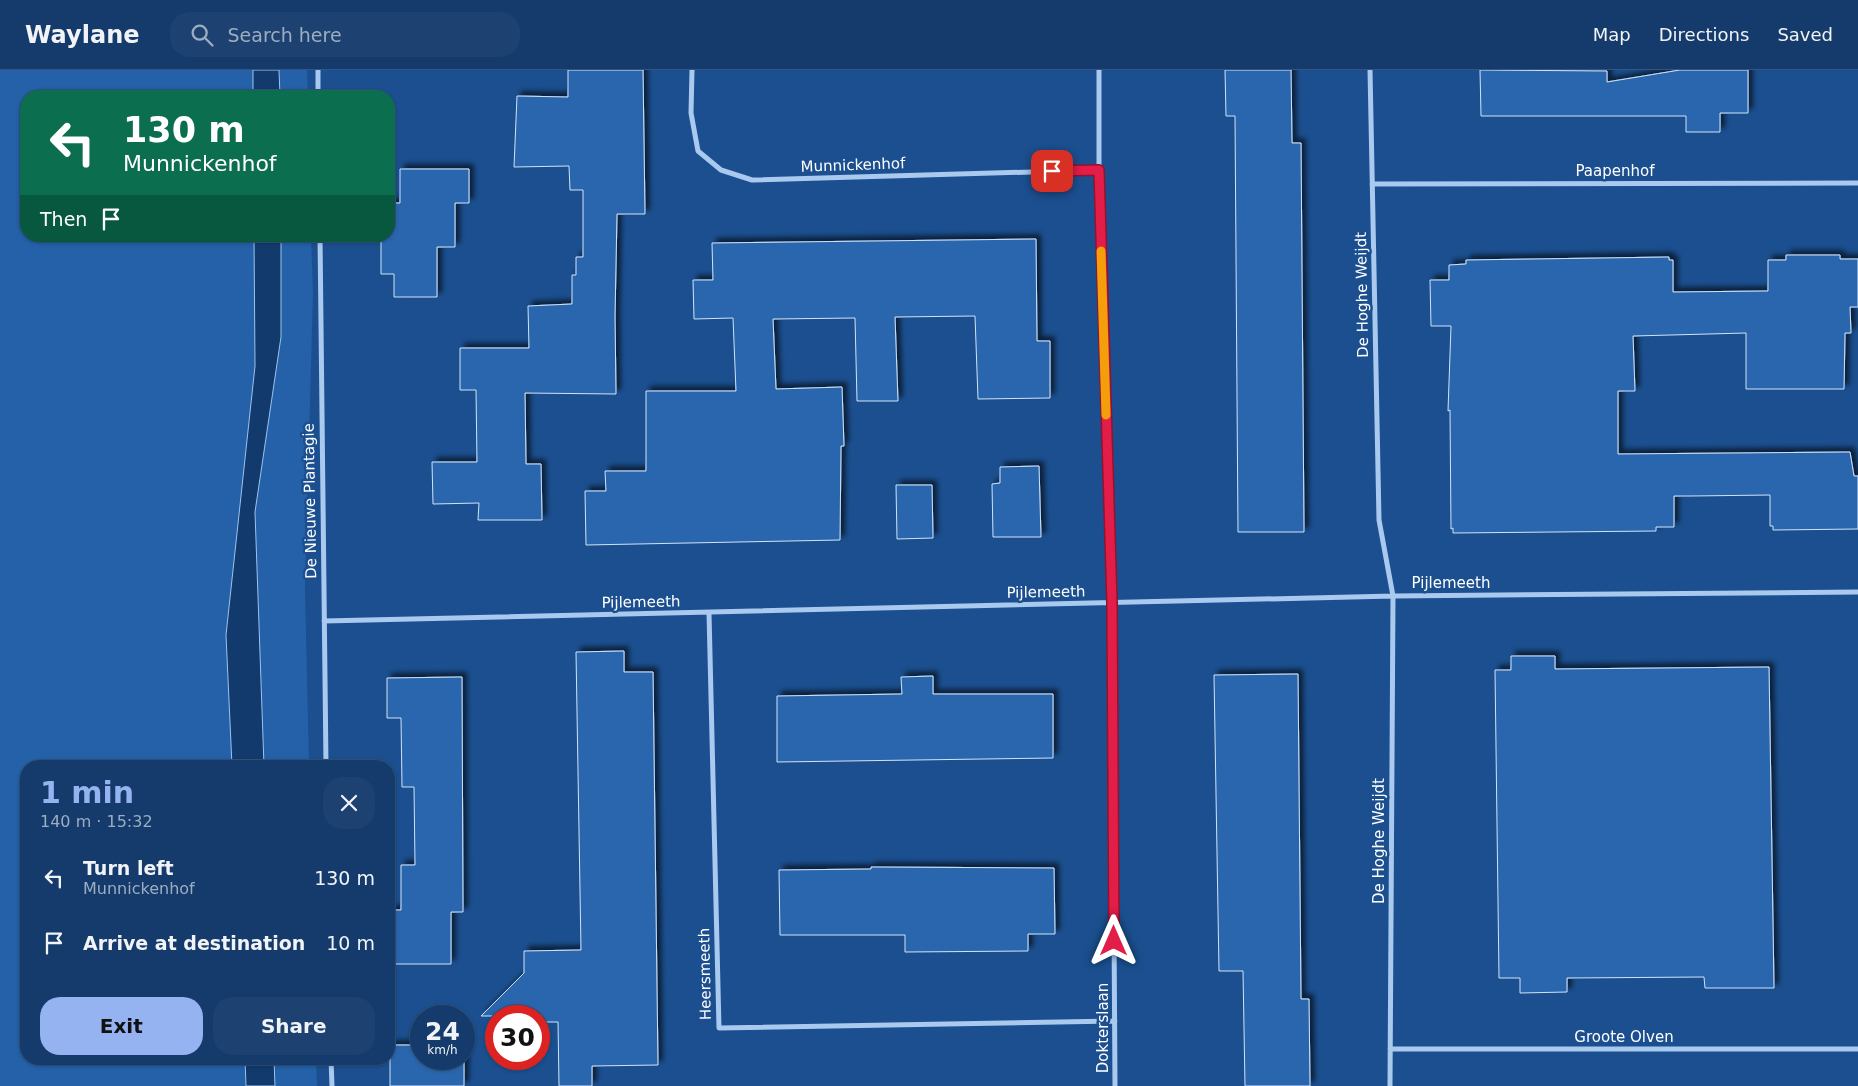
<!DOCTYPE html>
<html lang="en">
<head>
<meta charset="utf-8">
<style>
	body { margin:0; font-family:"DejaVu Sans",sans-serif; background:#1d4271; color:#f1f3f6; height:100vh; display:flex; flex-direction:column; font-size:19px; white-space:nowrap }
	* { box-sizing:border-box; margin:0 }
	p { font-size:16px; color:#9dadc1 }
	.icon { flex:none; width:28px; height:28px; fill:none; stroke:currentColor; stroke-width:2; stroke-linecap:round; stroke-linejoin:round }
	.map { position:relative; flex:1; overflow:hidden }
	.side { position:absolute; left:20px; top:690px; width:375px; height:305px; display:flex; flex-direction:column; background:#143b6b; border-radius:20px; box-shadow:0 1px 4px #0004,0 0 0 1px #33557e }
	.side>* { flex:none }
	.banner { position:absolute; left:20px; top:20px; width:375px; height:152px; border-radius:20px; box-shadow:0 1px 4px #0004,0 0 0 1px #33557e; background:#0b6e4f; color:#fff; overflow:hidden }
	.speed { position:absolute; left:410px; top:935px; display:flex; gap:10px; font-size:25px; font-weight:700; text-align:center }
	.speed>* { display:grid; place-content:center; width:65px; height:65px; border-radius:50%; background:#143b6b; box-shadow:0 1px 4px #0004,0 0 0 1px #33557e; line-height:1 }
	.speed small { font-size:12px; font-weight:400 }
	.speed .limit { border:8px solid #d22; background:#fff; color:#111 }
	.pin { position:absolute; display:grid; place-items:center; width:42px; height:42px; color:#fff; margin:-21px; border-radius:10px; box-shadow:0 2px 8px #0006 }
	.me { position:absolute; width:55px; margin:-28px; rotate:0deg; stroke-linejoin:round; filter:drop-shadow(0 0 4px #0008) }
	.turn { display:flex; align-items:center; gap:18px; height:105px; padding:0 20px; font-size:22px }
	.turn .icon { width:65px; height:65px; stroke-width:2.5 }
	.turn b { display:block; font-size:35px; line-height:42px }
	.then { display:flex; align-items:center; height:48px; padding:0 20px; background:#0003; gap:10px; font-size:19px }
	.round { display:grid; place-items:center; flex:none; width:52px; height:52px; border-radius:20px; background:#1d4271 }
	.head { display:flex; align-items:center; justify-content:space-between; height:85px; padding:0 20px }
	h1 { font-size:30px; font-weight:700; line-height:38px; color:#95b2f1 }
	.button { display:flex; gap:10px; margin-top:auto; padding:10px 20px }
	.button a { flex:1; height:58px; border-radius:20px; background:#95b2f1; color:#111; font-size:20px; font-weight:700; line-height:58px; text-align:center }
	.button a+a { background:#1d4271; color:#f1f3f6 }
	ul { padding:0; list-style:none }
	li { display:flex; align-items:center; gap:15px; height:65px; padding:0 20px }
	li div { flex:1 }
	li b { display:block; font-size:19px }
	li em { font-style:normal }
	header { display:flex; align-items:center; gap:30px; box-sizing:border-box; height:70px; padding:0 25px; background:#143b6b; border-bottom:1px solid #33557e }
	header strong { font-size:24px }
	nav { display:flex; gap:28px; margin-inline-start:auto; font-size:18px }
	.search { width:350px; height:45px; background:#1d4271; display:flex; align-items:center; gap:12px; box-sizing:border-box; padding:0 18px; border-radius:20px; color:#9dadc1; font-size:19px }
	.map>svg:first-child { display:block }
	.green { fill:#2461a8 }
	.water { fill:#123a6d; stroke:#9cc4f0 }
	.building { fill:#2a66ad; stroke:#cfe3fa; filter:url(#shadow) }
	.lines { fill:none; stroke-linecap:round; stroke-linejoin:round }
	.street { stroke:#a9c9ee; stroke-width:5 }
	.route-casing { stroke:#92132f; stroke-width:12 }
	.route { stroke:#e11d48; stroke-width:9 }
	.slow { stroke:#f59e0b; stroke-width:9 }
	.labels { text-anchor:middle; stroke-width:5; stroke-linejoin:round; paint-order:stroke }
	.street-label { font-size:15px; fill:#fff; stroke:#1b4f8f }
</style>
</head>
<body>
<header>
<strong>Waylane</strong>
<div class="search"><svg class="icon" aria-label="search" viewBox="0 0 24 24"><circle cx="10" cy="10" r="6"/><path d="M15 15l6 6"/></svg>Search here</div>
<nav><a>Map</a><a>Directions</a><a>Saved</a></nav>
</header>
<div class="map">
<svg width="1858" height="1016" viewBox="0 0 1858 1016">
	<defs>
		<filter id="shadow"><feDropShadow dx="4.5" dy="-4.5" stdDeviation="2.5" flood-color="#0009"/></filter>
	</defs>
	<rect width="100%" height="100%" fill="#1b4f8f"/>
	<path class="green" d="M 0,0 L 253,0 L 253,26 L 26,26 L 26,166 L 254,166 L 255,296 L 226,565 L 232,696 L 26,696 L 26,989 L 245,989 L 246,1016 L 0,1016 Z
		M 279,0 L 307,0 L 308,26 L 280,26 Z
		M 281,166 L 311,166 L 313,222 L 305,519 L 309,696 L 264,696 L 255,442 L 281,267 Z
		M 274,989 L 316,989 L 317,1016 L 275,1016 Z"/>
	<path class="water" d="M 253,0 L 279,0 L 280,26 L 253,26 Z
		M 254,166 L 281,166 L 281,267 L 255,442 L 264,696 L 232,696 L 226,565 L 255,296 Z
		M 245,989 L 274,989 L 275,1016 L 246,1016 Z"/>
	<path class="building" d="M 568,0 L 643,0 L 645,144 L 617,144 L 615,246 L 616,324 L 525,323 L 526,394 L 541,394 L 542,450 L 478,450 L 479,433 L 433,434 L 432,392 L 477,392 L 476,320 L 460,320 L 460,278 L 529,278 L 528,236 L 572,234 L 572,205 L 576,205 L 576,187 L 583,187 L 583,120 L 570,120 L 569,96 L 514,97 L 517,26 L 568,27 Z
		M 1225,0 L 1291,0 L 1292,73 L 1301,73 L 1304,462 L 1238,462 L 1235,46 L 1226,46 Z
		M 1480,0 L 1607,1 L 1607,12 L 1680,0 L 1748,0 L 1748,43 L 1720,43 L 1720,62 L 1686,62 L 1686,46 L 1481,46 Z
		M 400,99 L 469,99 L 469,133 L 455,133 L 455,177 L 437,177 L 437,227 L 394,227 L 394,204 L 381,204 L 381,166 L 389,166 L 389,133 L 400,133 Z
		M 1036,169 L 1037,271 L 1050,271 L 1050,328 L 978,329 L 975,246 L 895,247 L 898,331 L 857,331 L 855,248 L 773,249 L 776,319 L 842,317 L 844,376 L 841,376 L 840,470 L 586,475 L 585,421 L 606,421 L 605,401 L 646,401 L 646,321 L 736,321 L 733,248 L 694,249 L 693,210 L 713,210 L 712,173 Z
		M 1786,185 L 1840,185 L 1840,189 L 1858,189 L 1858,237 L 1850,237 L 1851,263 L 1845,263 L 1844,319 L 1746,319 L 1746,263 L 1633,266 L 1635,321 L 1618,321 L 1618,384 L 1850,382 L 1854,406 L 1858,406 L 1858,459 L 1773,460 L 1773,456 L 1770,456 L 1770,425 L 1691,426 L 1674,426 L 1674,457 L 1656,457 L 1656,461 L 1453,463 L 1453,458 L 1451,459 L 1450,340 L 1448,341 L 1451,256 L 1431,256 L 1430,210 L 1449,210 L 1449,195 L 1466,194 L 1466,190 L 1669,187 L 1669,190 L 1673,190 L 1673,222 L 1768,221 L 1768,190 L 1786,190 Z
		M 1039,396 L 1041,467 L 993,467 L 992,414 L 1000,413 L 1000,397 Z
		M 896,415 L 932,415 L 933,468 L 897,469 Z
		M 624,581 L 624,602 L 653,602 L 658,995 L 592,996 L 592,1016 L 559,1016 L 558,952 L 539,952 L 539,946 L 481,946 L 524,903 L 524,881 L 581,880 L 576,582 Z
		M 1511,586 L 1555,586 L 1555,599 L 1769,597 L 1774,918 L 1705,918 L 1704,907 L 1567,908 L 1567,922 L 1520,923 L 1520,908 L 1499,908 L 1495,600 L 1511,600 Z
		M 1298,604 L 1301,929 L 1309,929 L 1310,1016 L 1245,1016 L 1243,901 L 1219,901 L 1214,605 Z
		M 933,606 L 933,624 L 1053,624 L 1053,688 L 777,692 L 777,626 L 902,624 L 901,607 Z
		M 462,607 L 463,842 L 451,842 L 451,894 L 389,894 L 389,840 L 401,840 L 401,795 L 415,795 L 414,717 L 402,717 L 401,648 L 387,648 L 387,608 Z
		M 871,797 L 1054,798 L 1055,864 L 1028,864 L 1028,881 L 905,882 L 905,865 L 780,865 L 779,800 L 871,799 Z
		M 464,964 L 464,1016 L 390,1016 L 390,975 L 421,975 L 421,989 L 464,989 Z"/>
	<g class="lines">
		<path class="street" d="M 318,0 L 318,26
			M 692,0 L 691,43 L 698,81 L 721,100 L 752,110 L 1099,100
			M 1099,0 L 1099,100 L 1112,533 L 1115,1016
			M 1370,0 L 1379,450 L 1393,526 L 1390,1016
			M 1372,114 L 1858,113
			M 320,166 L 326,696
			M 709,543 L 719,958 L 1115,951
			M 324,551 L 1393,526 L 1858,522
			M 1390,979 L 1858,979
			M 331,989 L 332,1016"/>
	</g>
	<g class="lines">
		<defs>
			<path id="route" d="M 1052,101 L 1099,100 L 1112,533 L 1114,871"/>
		</defs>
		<use href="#route" class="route-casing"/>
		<use href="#route" class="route"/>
		<path class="slow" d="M 1101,181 L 1106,345"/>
	</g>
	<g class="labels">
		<g class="street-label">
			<text transform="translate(853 95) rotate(-2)" y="5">Munnickenhof</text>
			<text x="1615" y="106">Paapenhof</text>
			<text transform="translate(1362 225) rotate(-91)" y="5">De Hoghe Weijdt</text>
			<text transform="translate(310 431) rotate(-91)" y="5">De Nieuwe Plantagie</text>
			<text x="1451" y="518">Pijlemeeth</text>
			<text transform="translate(1046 522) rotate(-1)" y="5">Pijlemeeth</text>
			<text transform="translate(641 532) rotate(-1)" y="5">Pijlemeeth</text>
			<text transform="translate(1379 771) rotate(-90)" y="5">De Hoghe Weijdt</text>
			<text transform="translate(705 904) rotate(-91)" y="5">Heersmeeth</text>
			<text transform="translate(1103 958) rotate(-90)" y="5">Dokterslaan</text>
			<text x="1624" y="972">Groote Olven</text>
		</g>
	</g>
</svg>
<div class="speed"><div>24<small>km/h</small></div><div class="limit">30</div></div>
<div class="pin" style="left:1052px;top:101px;background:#d93025"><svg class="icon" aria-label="arrive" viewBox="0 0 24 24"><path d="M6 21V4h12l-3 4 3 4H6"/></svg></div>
<svg class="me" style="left:1114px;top:871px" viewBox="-20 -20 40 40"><path d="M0-17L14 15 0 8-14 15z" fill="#e11d48" stroke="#fff" stroke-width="4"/></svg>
<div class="banner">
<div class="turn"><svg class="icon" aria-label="left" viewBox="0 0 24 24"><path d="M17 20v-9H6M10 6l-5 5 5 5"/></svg><div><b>130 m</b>Munnickenhof</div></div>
<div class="then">Then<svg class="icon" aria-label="arrive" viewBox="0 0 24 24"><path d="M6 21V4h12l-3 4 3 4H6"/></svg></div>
</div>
<section class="side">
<div class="head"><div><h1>1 min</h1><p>140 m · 15:32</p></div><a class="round"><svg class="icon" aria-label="close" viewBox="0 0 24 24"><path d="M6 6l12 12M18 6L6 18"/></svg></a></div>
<ul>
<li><svg class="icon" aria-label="left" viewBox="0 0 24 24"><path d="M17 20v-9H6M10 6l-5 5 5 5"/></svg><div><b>Turn left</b><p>Munnickenhof</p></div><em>130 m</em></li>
<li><svg class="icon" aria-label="arrive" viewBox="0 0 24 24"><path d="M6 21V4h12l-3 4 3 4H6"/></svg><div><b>Arrive at destination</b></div><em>10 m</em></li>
</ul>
<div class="button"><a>Exit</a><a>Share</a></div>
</section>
</div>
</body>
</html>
